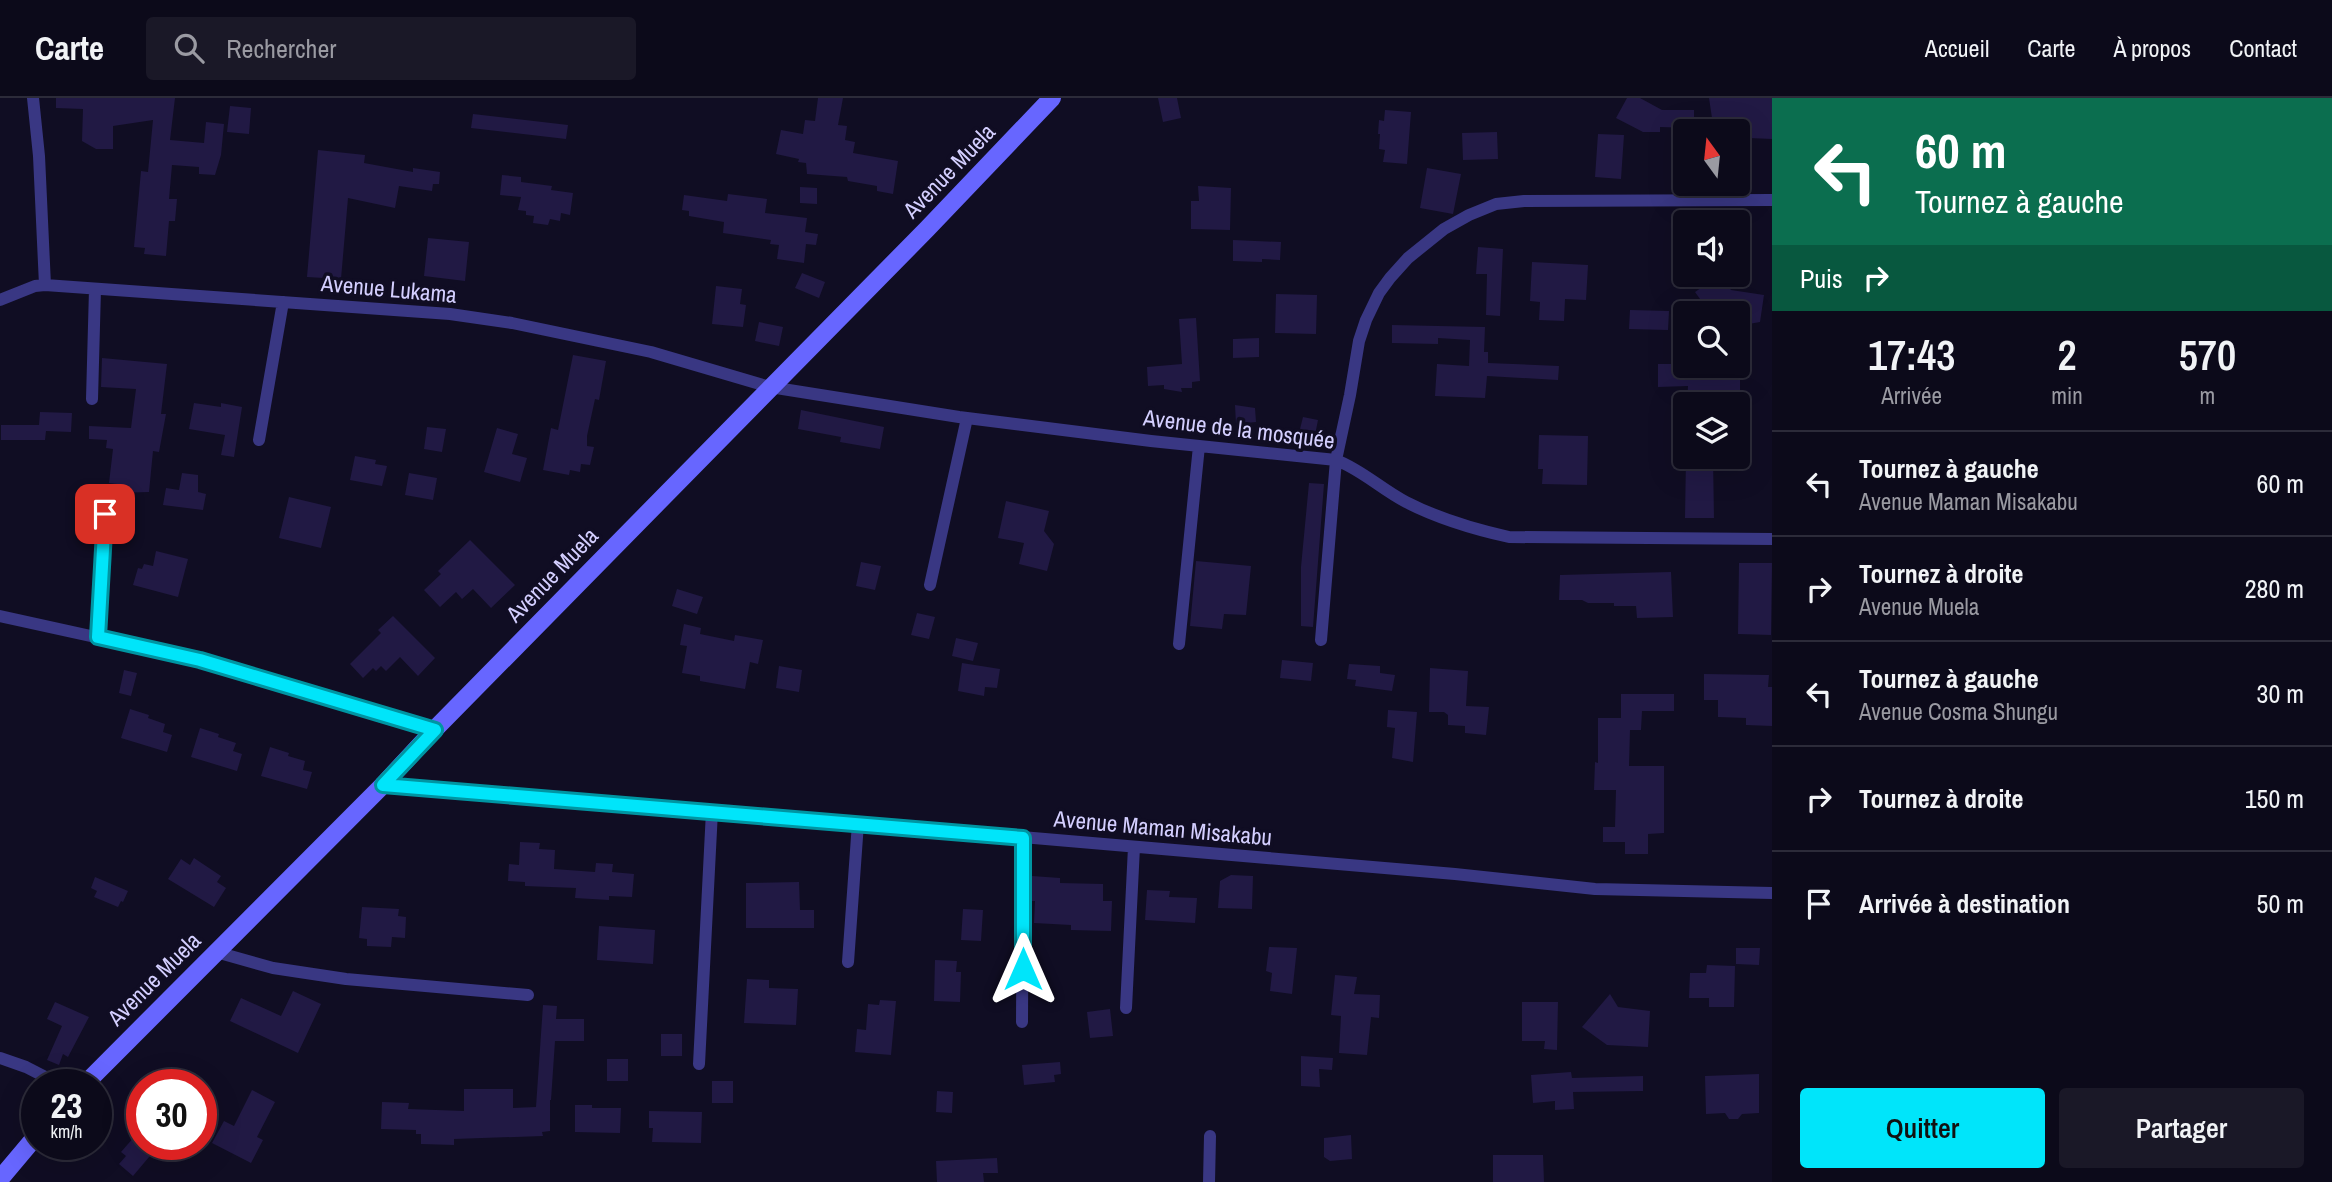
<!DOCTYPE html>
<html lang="fr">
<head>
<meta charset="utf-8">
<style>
	body { margin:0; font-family:"Archivo Narrow",sans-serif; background:#1a1827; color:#f1f3f6; height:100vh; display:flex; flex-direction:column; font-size:26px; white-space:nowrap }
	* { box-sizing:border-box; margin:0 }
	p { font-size:23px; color:#9a9aa2 }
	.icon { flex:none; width:38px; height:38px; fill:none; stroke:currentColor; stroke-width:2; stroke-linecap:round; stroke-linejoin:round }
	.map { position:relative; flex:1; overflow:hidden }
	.sheet { display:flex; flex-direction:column; background:#0c0a1a; width:560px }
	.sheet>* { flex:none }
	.hud { background:#0b6e4f; color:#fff; overflow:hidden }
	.needle { width:46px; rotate:345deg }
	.fabs { position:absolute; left:1673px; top:21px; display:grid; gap:14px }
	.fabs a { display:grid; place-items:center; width:77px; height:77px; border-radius:7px; background:#0c0a1a; box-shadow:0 7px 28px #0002,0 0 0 2px #2c2b39; font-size:35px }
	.speed { position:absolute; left:21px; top:971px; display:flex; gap:14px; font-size:35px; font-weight:700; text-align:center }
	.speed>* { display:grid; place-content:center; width:91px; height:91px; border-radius:50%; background:#0c0a1a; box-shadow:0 7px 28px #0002,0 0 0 2px #2c2b39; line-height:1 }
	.speed small { font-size:18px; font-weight:400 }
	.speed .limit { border:10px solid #d22; background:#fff; color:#111 }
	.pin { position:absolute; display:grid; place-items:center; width:60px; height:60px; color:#fff; margin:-30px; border-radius:14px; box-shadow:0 4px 10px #0006 }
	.me { position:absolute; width:77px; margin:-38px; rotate:0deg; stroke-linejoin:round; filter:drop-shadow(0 0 5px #0008) }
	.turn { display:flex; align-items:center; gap:24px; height:147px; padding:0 28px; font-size:32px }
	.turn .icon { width:91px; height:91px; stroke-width:2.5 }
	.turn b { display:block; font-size:49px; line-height:60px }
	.then { display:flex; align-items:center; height:66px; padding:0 28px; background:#0003; gap:14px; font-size:26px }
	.eta { display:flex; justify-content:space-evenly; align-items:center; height:119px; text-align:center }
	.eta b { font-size:42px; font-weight:600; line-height:49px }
	.action { display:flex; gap:14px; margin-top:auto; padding:14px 28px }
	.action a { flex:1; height:80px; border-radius:7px; background:#00e5fa; color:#111; font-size:28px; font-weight:600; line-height:80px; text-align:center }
	.action a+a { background:#1a1827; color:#f1f3f6 }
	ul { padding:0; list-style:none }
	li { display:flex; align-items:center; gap:21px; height:105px; padding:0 28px; border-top:2px solid #2c2b39 }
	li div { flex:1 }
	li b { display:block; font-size:26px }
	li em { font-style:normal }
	header { display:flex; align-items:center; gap:42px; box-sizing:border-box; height:98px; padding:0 35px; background:#0c0a1a; border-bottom:2px solid #2c2b39 }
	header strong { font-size:33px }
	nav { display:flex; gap:38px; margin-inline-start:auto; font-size:24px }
	.search { width:490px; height:63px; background:#1a1827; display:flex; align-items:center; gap:18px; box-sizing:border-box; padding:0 24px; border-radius:7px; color:#9a9aa2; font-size:26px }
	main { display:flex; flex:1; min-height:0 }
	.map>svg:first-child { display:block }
	.building { fill:#211944 }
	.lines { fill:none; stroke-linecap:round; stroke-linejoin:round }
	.street { stroke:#393783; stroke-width:12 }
	.secondary { stroke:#6766ff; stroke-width:18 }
	.route-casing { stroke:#0095a2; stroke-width:18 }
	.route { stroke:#00e5fa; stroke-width:12 }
	.labels { text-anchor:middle; stroke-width:7; stroke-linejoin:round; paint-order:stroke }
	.street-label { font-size:23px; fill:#d4cfff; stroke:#100d23 }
</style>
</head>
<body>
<header>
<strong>Carte</strong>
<div class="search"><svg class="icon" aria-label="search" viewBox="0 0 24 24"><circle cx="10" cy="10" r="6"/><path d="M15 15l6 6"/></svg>Rechercher</div>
<nav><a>Accueil</a><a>Carte</a><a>À propos</a><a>Contact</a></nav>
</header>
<main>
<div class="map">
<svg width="1772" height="1084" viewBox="0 0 1772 1084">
	<rect width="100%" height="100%" fill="#100d23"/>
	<path class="building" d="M 56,0 L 175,0 L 170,42 L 204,45 L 206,24 L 224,26 L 221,57 L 215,77 L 199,76 L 199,69 L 172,67 L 169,101 L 177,101 L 175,123 L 169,123 L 166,158 L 144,156 L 145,150 L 134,149 L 141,73 L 148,74 L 153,22 L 113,28 L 113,51 L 96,51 L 82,43 L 83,11 L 56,10 Z
		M 818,0 L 843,0 L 838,27 L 847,28 L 845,42 L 855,44 L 853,55 L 898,63 L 893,96 L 877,93 L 877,88 L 848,83 L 847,79 L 807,76 L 806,65 L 798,64 L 799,61 L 776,56 L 781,32 L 803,36 L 805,22 L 815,23 Z
		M 1158,0 L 1177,0 L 1181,20 L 1163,24 Z
		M 1627,0 L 1640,0 L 1662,12 L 1694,12 L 1694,30 L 1660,29 L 1660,34 L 1643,34 L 1616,20 Z
		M 1709,0 L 1772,0 L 1772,41 L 1749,40 L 1750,24 L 1712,20 Z
		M 230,8 L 251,10 L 249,36 L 227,34 Z
		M 1385,12 L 1411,14 L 1407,66 L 1383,64 L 1385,52 L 1379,51 L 1380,36 L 1378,36 L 1379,22 L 1384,23 Z
		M 473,16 L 568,27 L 566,41 L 471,30 Z
		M 1497,34 L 1498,61 L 1463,62 L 1462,35 Z
		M 1598,36 L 1624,37 L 1621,81 L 1595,79 Z
		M 318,52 L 365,57 L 364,65 L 413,74 L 413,70 L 440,74 L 439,86 L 433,86 L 432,93 L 399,88 L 395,110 L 348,100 L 341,181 L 307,179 Z
		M 1427,70 L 1461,76 L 1453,116 L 1420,110 Z
		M 502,77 L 521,79 L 521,84 L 552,88 L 551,92 L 573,95 L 570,117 L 561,115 L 560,123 L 550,121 L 548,127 L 533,125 L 534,118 L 526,117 L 526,113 L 518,112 L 521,99 L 500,97 Z
		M 1198,88 L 1231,90 L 1230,132 L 1191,131 L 1191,103 L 1199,103 Z
		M 800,89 L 817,90 L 817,106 L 800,105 Z
		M 728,96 L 767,101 L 765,115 L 807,120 L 805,134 L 818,136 L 816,147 L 806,146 L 804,165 L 777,161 L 779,147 L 770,146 L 771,142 L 723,135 L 724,124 L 689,118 L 689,113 L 682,112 L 684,97 L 727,103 Z
		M 428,140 L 469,144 L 465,183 L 424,178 Z
		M 1233,142 L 1281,144 L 1280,162 L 1262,161 L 1262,164 L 1233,163 Z
		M 1478,149 L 1503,151 L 1500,218 L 1486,217 L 1487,176 L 1476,176 Z
		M 1532,164 L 1588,167 L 1586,202 L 1565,201 L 1564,223 L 1539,222 L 1540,204 L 1530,203 Z
		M 802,175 L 825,184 L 819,200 L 795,190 Z
		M 1720,177 L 1731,192 L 1764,197 L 1760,224 L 1743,227 L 1741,217 L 1738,215 L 1710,215 L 1695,194 Z
		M 716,188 L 742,191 L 740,206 L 746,207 L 743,229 L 712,226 Z
		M 1276,196 L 1317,197 L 1316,236 L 1275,235 Z
		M 1630,212 L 1669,213 L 1668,232 L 1629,231 Z
		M 1196,220 L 1200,283 L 1192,284 L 1192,290 L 1181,290 L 1182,294 L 1164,291 L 1164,287 L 1148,288 L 1147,269 L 1182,266 L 1179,221 Z
		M 759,224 L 783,229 L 779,248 L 755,243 Z
		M 1392,227 L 1485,229 L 1484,254 L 1488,254 L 1488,265 L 1559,268 L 1558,282 L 1487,278 L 1485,300 L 1435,298 L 1437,266 L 1469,268 L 1470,242 L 1438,240 L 1438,246 L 1392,245 Z
		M 1259,240 L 1259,259 L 1233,260 L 1233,241 Z
		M 573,257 L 606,263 L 599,302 L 595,301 L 587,338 L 587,348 L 594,349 L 590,367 L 581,366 L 580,374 L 570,372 L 569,377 L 543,372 L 551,330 L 558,332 Z
		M 102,260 L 167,266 L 161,316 L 166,316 L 159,354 L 153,353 L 149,394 L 117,395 L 117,386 L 109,385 L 113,351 L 106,350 L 107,342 L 89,341 L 89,328 L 131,330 L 136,291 L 101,289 Z
		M 1658,266 L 1683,266 L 1683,272 L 1740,271 L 1740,298 L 1716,298 L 1715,306 L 1687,306 L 1688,288 L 1658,289 Z
		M 194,305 L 221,309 L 221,305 L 242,309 L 234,359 L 221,357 L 225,337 L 189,331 Z
		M 1235,307 L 1255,310 L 1256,324 L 1236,326 Z
		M 801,312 L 884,329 L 880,351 L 840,344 L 841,339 L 798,331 Z
		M 40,314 L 72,315 L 71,334 L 46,333 L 45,342 L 1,342 L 1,327 L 39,327 Z
		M 1303,319 L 1318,322 L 1315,337 L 1299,335 Z
		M 427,329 L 446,331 L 442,354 L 424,351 Z
		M 497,330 L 518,336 L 512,356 L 527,360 L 520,384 L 484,374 Z
		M 1539,337 L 1588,338 L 1587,387 L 1542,386 L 1543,371 L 1538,371 Z
		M 355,358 L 376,362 L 375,366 L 387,368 L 382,388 L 350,382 Z
		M 1686,359 L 1713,359 L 1714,420 L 1685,420 Z
		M 182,375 L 198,377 L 198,394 L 206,396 L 203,412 L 163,407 L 166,390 L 179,392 Z
		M 409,375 L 437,380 L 433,402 L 405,397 Z
		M 1309,385 L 1324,386 L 1313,529 L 1301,528 L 1301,469 Z
		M 289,399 L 331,409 L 321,450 L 279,440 Z
		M 1006,403 L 1049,413 L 1044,433 L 1054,446 L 1047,473 L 1019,466 L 1024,445 L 998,440 Z
		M 470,442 L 515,487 L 491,510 L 473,491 L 462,501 L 456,494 L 440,509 L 424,492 L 441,476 L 438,473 Z
		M 156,453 L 188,461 L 178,499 L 133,487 L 138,470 L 142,471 L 144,466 L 153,468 Z
		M 1196,463 L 1251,468 L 1246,517 L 1224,516 L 1222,531 L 1190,528 Z
		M 861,464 L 881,468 L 875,492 L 856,488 Z
		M 1739,465 L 1772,465 L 1771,537 L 1738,536 Z
		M 1671,474 L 1673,519 L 1637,520 L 1636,508 L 1614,508 L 1614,505 L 1588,505 L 1582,502 L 1559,502 L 1560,477 Z
		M 677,491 L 703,499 L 697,516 L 672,508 Z
		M 917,515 L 935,519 L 929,541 L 911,537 Z
		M 393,518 L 435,560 L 418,578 L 400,559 L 386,573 L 381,568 L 376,573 L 373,570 L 363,580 L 350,566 L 381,535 L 378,532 Z
		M 684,526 L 701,530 L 700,536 L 734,543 L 735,537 L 763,542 L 758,566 L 750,564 L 745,591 L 700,583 L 700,578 L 682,575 L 687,548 L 680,547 Z
		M 956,540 L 978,545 L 973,563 L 952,558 Z
		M 1282,562 L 1313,565 L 1311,583 L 1280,580 Z
		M 962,565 L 1000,571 L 997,590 L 985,589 L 984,598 L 958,593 Z
		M 1349,566 L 1380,568 L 1380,575 L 1395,577 L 1392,593 L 1355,588 L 1356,582 L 1347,581 Z
		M 779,568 L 802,572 L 799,594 L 776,590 Z
		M 1430,570 L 1468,573 L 1466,608 L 1489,609 L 1486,637 L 1465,635 L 1465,628 L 1448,627 L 1448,617 L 1444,614 L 1429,614 Z
		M 124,572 L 137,575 L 131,598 L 119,595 Z
		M 1704,576 L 1769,577 L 1768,589 L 1772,589 L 1772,628 L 1746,627 L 1746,620 L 1718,619 L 1718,602 L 1704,602 Z
		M 1621,596 L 1674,596 L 1674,613 L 1642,613 L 1641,632 L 1630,632 L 1629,668 L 1664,668 L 1664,735 L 1648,736 L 1648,756 L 1625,756 L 1625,744 L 1603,744 L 1603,729 L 1615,729 L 1616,692 L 1594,692 L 1595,664 L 1598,665 L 1598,620 L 1621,620 Z
		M 130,611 L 149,617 L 148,620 L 165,626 L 163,634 L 172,637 L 167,654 L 121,640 Z
		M 1388,612 L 1417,614 L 1413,664 L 1392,660 L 1395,630 L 1387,629 Z
		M 200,630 L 219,636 L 218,639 L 236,645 L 233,653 L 242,656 L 237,673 L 191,659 Z
		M 270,649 L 289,655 L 288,658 L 305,663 L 303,672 L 312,674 L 307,691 L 261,678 Z
		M 520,744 L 540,745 L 539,751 L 555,752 L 554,771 L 595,774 L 596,765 L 613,766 L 612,774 L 634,776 L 632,799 L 609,798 L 609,802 L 575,800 L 576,790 L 525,788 L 525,784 L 508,783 L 509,766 L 519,767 Z
		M 194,760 L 221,778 L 217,784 L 226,790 L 214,809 L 168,781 L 181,761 L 190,767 Z
		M 1231,777 L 1253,778 L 1252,811 L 1218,810 L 1220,783 Z
		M 1032,778 L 1060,780 L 1060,785 L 1103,786 L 1103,803 L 1112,803 L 1111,833 L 1071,832 L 1071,827 L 1034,825 L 1035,803 L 1031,803 Z
		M 95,779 L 128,793 L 123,804 L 121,803 L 118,809 L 94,799 L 97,793 L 91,790 Z
		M 799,784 L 800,812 L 814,812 L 814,830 L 746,830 L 746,785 Z
		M 1147,792 L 1170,793 L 1169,799 L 1197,800 L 1195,825 L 1145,822 Z
		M 362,809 L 399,811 L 398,818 L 406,819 L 405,840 L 392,839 L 391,849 L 367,848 L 367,841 L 359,840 Z
		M 963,811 L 983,812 L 981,843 L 961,842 Z
		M 599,828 L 655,832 L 653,866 L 597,862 Z
		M 1269,849 L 1297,850 L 1292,896 L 1270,893 L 1272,875 L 1266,873 Z
		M 1736,850 L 1760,850 L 1759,867 L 1736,866 Z
		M 935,862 L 957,863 L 956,874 L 961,874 L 960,904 L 934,903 Z
		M 1707,867 L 1735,868 L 1734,909 L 1709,909 L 1709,900 L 1689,900 L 1690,875 L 1706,875 Z
		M 1335,877 L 1357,879 L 1354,896 L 1380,897 L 1379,920 L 1371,919 L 1367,957 L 1339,955 L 1341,918 L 1331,917 Z
		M 747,881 L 769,882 L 769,890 L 798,891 L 796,927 L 744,925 Z
		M 293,893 L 321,906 L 298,955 L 230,923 L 241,900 L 281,918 Z
		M 1610,896 L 1618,909 L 1650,913 L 1648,949 L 1607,947 L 1582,929 Z
		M 880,902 L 896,903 L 891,957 L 855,954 L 857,931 L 866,932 L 868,906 L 879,907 Z
		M 55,904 L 89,919 L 68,959 L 63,956 L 59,967 L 47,962 L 62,928 L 47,921 Z
		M 1522,904 L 1558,904 L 1557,952 L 1544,951 L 1545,943 L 1522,943 Z
		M 543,907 L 557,908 L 556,921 L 584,921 L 584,943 L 555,943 L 551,1002 L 550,1002 L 550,1033 L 542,1034 L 543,1038 L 454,1041 L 454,1047 L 421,1046 L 421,1036 L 416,1036 L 416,1032 L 381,1031 L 382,1004 L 409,1005 L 408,1011 L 464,1013 L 464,991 L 513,991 L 513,1010 L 536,1009 Z
		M 1110,911 L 1113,938 L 1090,940 L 1087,914 Z
		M 661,936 L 682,936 L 682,958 L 661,958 Z
		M 1301,958 L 1333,960 L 1332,972 L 1319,971 L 1320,989 L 1301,988 Z
		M 607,961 L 628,961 L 628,983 L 607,983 Z
		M 1060,964 L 1061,976 L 1054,977 L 1055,984 L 1024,987 L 1022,967 Z
		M 1571,974 L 1572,980 L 1643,978 L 1643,993 L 1573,994 L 1574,1011 L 1555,1012 L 1555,1003 L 1533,1005 L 1531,977 Z
		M 1759,976 L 1759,1015 L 1742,1016 L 1738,1021 L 1729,1021 L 1725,1015 L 1706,1016 L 1705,978 Z
		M 712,983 L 733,983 L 733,1005 L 712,1005 Z
		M 252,992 L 275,1004 L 257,1039 L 263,1042 L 251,1065 L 212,1045 L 224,1023 L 234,1028 Z
		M 937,993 L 953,994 L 952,1015 L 936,1014 Z
		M 575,1007 L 592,1007 L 592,1010 L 621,1010 L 620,1035 L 575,1034 Z
		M 649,1013 L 702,1014 L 701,1045 L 652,1044 L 653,1030 L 649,1030 Z
		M 142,1030 L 142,1046 L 160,1046 L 133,1078 L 119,1066 L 126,1058 L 121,1054 Z
		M 1351,1037 L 1352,1061 L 1330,1063 L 1324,1059 L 1324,1040 Z
		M 1493,1057 L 1543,1057 L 1544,1084 L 1493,1084 Z
		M 997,1060 L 998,1075 L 983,1075 L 984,1084 L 937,1084 L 936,1063 Z"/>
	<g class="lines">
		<path class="street" d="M 33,0 L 39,58 L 45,187
			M 0,202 L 35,188 L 45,187 L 450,216 L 512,225 L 651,254 L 770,289 L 959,319 L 1151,343 L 1336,362 C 1362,372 1381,391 1406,404 C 1439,421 1473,431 1509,439 L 1772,441
			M 92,301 L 95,191
			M 259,342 L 283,204
			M 930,487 L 967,320
			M 0,518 L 200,562 L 435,631
			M 98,539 L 105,416
			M 1321,542 L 1336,362 L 1350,297 L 1359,243 L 1366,222 L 1379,195 L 1390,180 L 1408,160 L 1444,131 L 1469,117 L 1496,106 L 1524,103 L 1772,102
			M 1179,546 L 1199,348
			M 383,687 L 858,725 L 1455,776 L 1595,791 L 1772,795
			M 216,854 L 273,870 L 346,881 L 528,897
			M 848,864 L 858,725
			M 1126,910 L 1134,749
			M 1022,924 L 1023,740
			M 0,960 L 26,969 L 61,987
			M 699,966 L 712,713
			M 1209,1084 L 1210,1038"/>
		<path class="secondary" d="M 84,987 L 383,687 L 435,631 L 927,131 L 1052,0
			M 0,1081 L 37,1037"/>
	</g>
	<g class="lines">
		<defs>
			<path id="route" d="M 105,416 L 98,539 L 200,562 L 435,632 L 383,687 L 1023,740 L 1023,871"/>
		</defs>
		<use href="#route" class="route-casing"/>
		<use href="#route" class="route"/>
	</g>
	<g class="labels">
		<g class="street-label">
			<text transform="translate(949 73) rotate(-46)" y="8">Avenue Muela</text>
			<text transform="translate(389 191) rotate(5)" y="8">Avenue Lukama</text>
			<text transform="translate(1239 331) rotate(7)" y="8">Avenue de la mosquée</text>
			<text transform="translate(552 477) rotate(-46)" y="8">Avenue Muela</text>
			<text transform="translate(1163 730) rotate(5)" y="8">Avenue Maman Misakabu</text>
			<text transform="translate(154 881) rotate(-45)" y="8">Avenue Muela</text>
		</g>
	</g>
</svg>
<div class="fabs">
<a><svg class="needle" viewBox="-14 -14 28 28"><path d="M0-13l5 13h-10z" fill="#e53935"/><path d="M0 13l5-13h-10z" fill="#9a9aa2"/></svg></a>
<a><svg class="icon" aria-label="sound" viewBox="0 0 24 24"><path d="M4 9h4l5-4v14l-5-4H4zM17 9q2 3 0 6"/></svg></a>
<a><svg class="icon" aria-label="search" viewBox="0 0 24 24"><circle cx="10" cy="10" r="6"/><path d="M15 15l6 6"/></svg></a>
<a><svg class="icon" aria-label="layers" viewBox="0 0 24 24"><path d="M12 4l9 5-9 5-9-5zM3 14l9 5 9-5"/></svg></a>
</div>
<div class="speed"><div>23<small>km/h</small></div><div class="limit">30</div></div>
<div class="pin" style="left:105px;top:416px;background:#d93025"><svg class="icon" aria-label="arrive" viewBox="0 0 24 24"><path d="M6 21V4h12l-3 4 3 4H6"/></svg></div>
<svg class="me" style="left:1023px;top:871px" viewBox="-20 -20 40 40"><path d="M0-17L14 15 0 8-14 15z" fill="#00e5fa" stroke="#fff" stroke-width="4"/></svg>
</div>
<section class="sheet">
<div class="hud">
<div class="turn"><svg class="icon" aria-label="left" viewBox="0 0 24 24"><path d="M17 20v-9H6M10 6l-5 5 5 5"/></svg><div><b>60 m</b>Tournez à gauche</div></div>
<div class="then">Puis<svg class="icon" aria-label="right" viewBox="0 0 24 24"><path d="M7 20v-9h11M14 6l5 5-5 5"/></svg></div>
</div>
<div class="eta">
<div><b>17:43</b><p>Arrivée</p></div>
<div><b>2</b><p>min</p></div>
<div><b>570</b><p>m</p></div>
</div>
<ul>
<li><svg class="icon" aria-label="left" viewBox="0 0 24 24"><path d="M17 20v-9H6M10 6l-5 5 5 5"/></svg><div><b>Tournez à gauche</b><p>Avenue Maman Misakabu</p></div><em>60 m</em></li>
<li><svg class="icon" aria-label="right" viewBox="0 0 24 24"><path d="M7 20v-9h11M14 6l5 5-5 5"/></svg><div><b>Tournez à droite</b><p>Avenue Muela</p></div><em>280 m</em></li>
<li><svg class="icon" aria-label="left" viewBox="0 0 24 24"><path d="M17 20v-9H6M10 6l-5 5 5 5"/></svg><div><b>Tournez à gauche</b><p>Avenue Cosma Shungu</p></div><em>30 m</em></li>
<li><svg class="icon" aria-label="right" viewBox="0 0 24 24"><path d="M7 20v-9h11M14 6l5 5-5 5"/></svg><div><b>Tournez à droite</b></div><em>150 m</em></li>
<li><svg class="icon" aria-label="arrive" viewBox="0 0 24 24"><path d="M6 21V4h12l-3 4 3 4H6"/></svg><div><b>Arrivée à destination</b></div><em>50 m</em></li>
</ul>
<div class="action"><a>Quitter</a><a>Partager</a></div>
</section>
</main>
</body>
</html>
